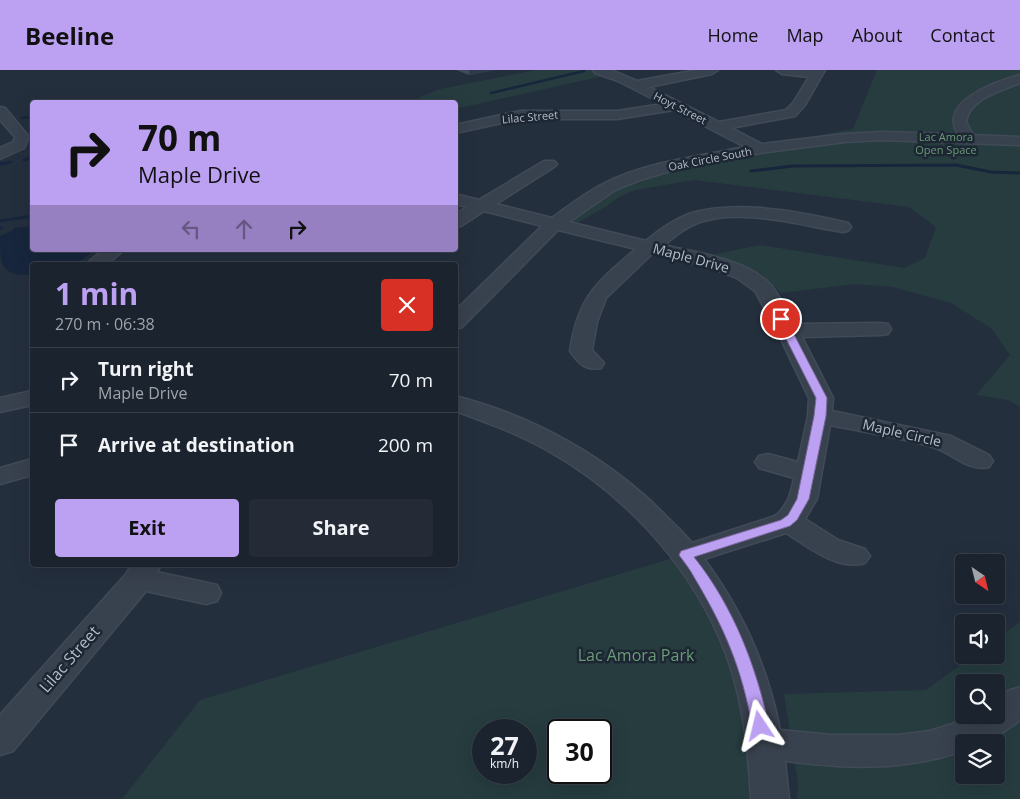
<!DOCTYPE html>
<html lang="en">
<head>
<meta charset="utf-8">
<style>
	body { margin:0; font-family:"Open Sans",sans-serif; background:#242b36; color:#f1f3f6; height:100vh; display:flex; flex-direction:column; font-size:19px; white-space:nowrap }
	* { box-sizing:border-box; margin:0 }
	p { font-size:16px; color:#a0a4aa }
	.icon { flex:none; width:28px; height:28px; fill:none; stroke:currentColor; stroke-width:2; stroke-linecap:round; stroke-linejoin:round }
	.map { position:relative; flex:1; overflow:hidden }
	.side { position:absolute; left:30px; top:192px; width:428px; height:305px; display:flex; flex-direction:column; background:#1b232e; border-radius:5px; box-shadow:0 5px 20px #0002,0 0 0 1px #39404a }
	.side>* { flex:none }
	.hud { position:absolute; left:30px; top:30px; width:428px; height:152px; border-radius:5px; box-shadow:0 5px 20px #0002,0 0 0 1px #39404a; background:#bca0f2; color:#111; overflow:hidden }
	.needle { width:32px; rotate:145deg }
	.buttons { position:absolute; left:955px; top:484px; display:grid; gap:10px }
	.buttons a { display:grid; place-items:center; width:50px; height:50px; border-radius:5px; background:#1b232e; box-shadow:0 5px 20px #0002,0 0 0 1px #39404a; font-size:25px }
	.speed { position:absolute; left:472px; top:649px; display:flex; gap:10px; font-size:25px; font-weight:700; text-align:center }
	.speed>* { display:grid; place-content:center; width:65px; height:65px; border-radius:50%; background:#1b232e; box-shadow:0 5px 20px #0002,0 0 0 1px #39404a; line-height:1 }
	.speed small { font-size:12px; font-weight:400 }
	.speed .limit { border:2px solid #111; border-radius:8px; background:#fff; color:#111 }
	.pin { position:absolute; display:grid; place-items:center; width:42px; height:42px; color:#fff; margin:-21px; border:2px solid #fff; border-radius:50%; box-shadow:0 1px 5px #0007 }
	.me { position:absolute; width:55px; margin:-28px; rotate:350deg; stroke-linejoin:round; filter:drop-shadow(0 0 4px #0008) }
	.turn { display:flex; align-items:center; gap:18px; height:105px; padding:0 25px; font-size:22px }
	.turn .icon { width:65px; height:65px; stroke-width:2.5 }
	.turn b { display:block; font-size:35px; line-height:42px }
	.lanes { display:flex; align-items:center; height:48px; padding:0 25px; background:#0003; justify-content:center; gap:25px; direction:ltr }
	.lanes .off { opacity:.35 }
	.round { display:grid; place-items:center; flex:none; width:52px; height:52px; border-radius:5px; background:#242b36 }
	.overview { display:flex; align-items:center; justify-content:space-between; height:85px; padding:0 25px }
	h1 { font-size:30px; font-weight:700; line-height:38px; color:#bca0f2 }
	.action { display:flex; gap:10px; margin-top:auto; padding:10px 25px }
	.action a { flex:1; height:58px; border-radius:5px; background:#bca0f2; color:#111; font-size:20px; font-weight:700; line-height:58px; text-align:center }
	.action a+a { background:#242b36; color:#f1f3f6 }
	ul { padding:0; list-style:none }
	li { display:flex; align-items:center; gap:15px; height:65px; padding:0 25px; border-top:1px solid #39404a }
	li div { flex:1 }
	li b { display:block; font-size:19px }
	li em { font-style:normal }
	header { display:flex; align-items:center; gap:30px; box-sizing:border-box; height:70px; padding:0 25px; background:#bca0f2; color:#111 }
	header strong { font-size:24px }
	nav { display:flex; gap:28px; margin-inline-start:auto; font-size:18px }
	.map>svg:first-child { display:block }
	.green { fill:#263c3f; fill-rule:evenodd }
	.water { fill:#17263c }
	.lines { fill:none; stroke-linecap:round; stroke-linejoin:round }
	.stream-far1 { stroke:#17263c; stroke-width:2.5 }
	.stream { stroke:#17263c; stroke-width:3 }
	.minor-casing { stroke:#414a57; stroke-width:3 }
	.minor { fill:#38414e; fill-rule:evenodd }
	.wall { fill:#3f4b5c }
	.shaded-wall { fill:#2f3b4b }
	.route { fill:#bca0f2; stroke:#7a689d }
	.labels { text-anchor:middle; stroke-width:5; stroke-linejoin:round; paint-order:stroke }
	.far-street-label { font-size:11px; fill:#b4bcc9; stroke:#1d2633 }
	.far-park-label { font-size:11px; fill:#6b9a76; stroke:#1d2633 }
	.street-label { font-size:14px; fill:#b4bcc9; stroke:#1d2633 }
	.near-park-label { font-size:16px; fill:#6b9a76; stroke:#1d2633 }
	.near-street-label { font-size:16px; fill:#b4bcc9; stroke:#1d2633 }
</style>
</head>
<body>
<header>
<strong>Beeline</strong>
<nav><a>Home</a><a>Map</a><a>About</a><a>Contact</a></nav>
</header>
<div class="map">
<svg width="1020" height="729" viewBox="0 0 1020 729">
	<rect width="100%" height="100%" fill="#242f3e"/>
	<path class="green" d="M 536,0 L 599,0 L 612,4 L 455,39 L 455,32 L 423,32 L 418,28 L 440,19 Z
		M 877,0 L 1020,0 L 1020,337 L 1008,330 L 976,325 L 1010,285 L 992,259 L 951,233 L 893,217 L 855,214 L 781,223 L 762,204 L 743,195 L 706,186 L 760,175 L 904,198 L 925,188 L 936,157 L 909,137 L 694,110 L 635,120 L 619,127 L 607,136 L 577,153 L 570,152 L 615,121 L 639,109 L 697,94 L 737,80 L 853,59 Z
		M 673,488 C 682,502 693,515 701,530 C 735,589 750,661 750,729 L 122,729 L 200,630 ZM 484,660 L 526,660 L 526,702 L 484,702 ZM 559,660 L 601,660 L 601,702 L 559,702 Z
		M 1020,552 L 1020,729 L 797,729 L 798,714 L 784,624 L 926,620 L 974,585 L 996,585 L 996,569 ZM 964,612 L 996,612 L 996,645 L 964,645 ZM 964,672 L 996,672 L 996,705 L 964,705 Z"/>
	<path class="water" d="M 32,155 L 32,180 L 96,180 L 73,195 L 32,195 L 32,205 C 0,206 0,195 0,166 L 11,161 Z"/>
	<g class="lines">
		<path class="stream-far1" d="M 491,23 L 584,1
			M 172,32 L 174,32
			M 22,48 L 32,47"/>
		<path class="stream" d="M 24,90 L 32,88
			M 0,94 L 11,92
			M 751,101 L 793,96 L 956,95 L 991,102 L 1020,103
			M 0,151 L 32,146
			M 0,158 L 2,158
			M 15,159 L 32,158"/>
		<defs>
			<path id="minor" d="M 593,0 L 611,0 L 637,11 L 697,0 L 718,0 L 712,4 L 649,17 L 719,52 L 786,40 L 793,33 L 809,7 L 782,4 L 776,0 L 825,0 L 805,35 L 795,46 L 731,58 L 762,74 L 845,64 L 881,62 L 958,64 C 937,32 997,11 1020,5 L 1020,13 C 1001,21 969,29 966,52 L 973,65 L 1020,67 L 1020,75 L 881,70 L 845,72 L 760,83 L 681,98 L 640,110 L 615,120 L 569,152 L 646,171 C 659,160 673,150 689,144 C 734,129 803,142 848,153 L 851,157 L 848,161 L 842,162 C 800,155 741,138 700,152 C 686,157 675,166 664,175 C 696,183 748,189 771,215 C 780,226 787,242 794,254 L 880,253 L 888,254 L 891,259 L 888,264 L 880,265 L 802,267 L 833,328 L 832,341 L 951,366 L 989,385 L 993,391 L 989,397 C 967,402 953,383 933,377 C 900,367 864,362 830,355 L 817,429 L 805,449 L 838,470 L 865,479 L 870,486 L 865,493 C 838,501 808,477 786,463 L 704,489 C 742,540 768,598 780,660 L 831,665 L 898,665 L 930,661 L 952,654 L 972,645 L 996,645 L 996,629 L 1008,621 L 1020,617 L 1020,650 C 999,666 990,672 964,672 L 964,681 L 961,682 C 899,701 849,699 785,691 L 789,729 L 751,729 C 748,674 742,618 719,567 C 685,489 621,421 545,379 C 516,363 486,352 455,341 L 455,326 C 534,346 611,389 668,448 C 676,456 685,464 692,473 L 775,446 C 788,436 791,423 794,408 L 759,398 L 755,392 L 759,386 L 768,384 L 798,392 L 808,346 L 809,328 L 779,265 L 755,221 L 737,208 L 712,198 L 653,183 L 606,228 L 597,252 L 592,280 L 604,293 L 601,298 C 586,301 578,293 570,281 C 578,227 596,213 636,179 L 558,160 L 462,257 L 455,259 L 455,241 L 542,156 L 484,141 L 461,156 L 455,157 L 455,145 L 467,137 L 455,134 L 455,124 L 479,130 L 544,91 L 554,91 L 557,94 L 554,97 L 496,134 L 552,148 C 568,136 585,123 603,114 C 645,92 700,86 745,77 L 674,40 L 617,49 L 520,49 L 455,63 L 455,55 L 520,41 L 617,41 L 663,34 L 618,11 L 595,3 Z
				M 0,37 L 5,38 L 29,67 L 24,78 L 0,89 L 0,78 L 13,72 L 15,67 L 0,50 Z
				M 103,180 L 124,180 L 106,195 L 85,195 Z
				M 32,321 L 32,335 L 0,342 L 0,328 Z
				M 32,389 L 32,405 L 0,414 L 0,398 Z
				M 131,495 L 161,495 L 157,502 L 217,515 L 221,523 L 217,531 L 206,534 L 146,521 L 13,681 L 0,685 L 0,645 L 127,503 Z"/>
		</defs>
		<use href="#minor" class="minor-casing"/>
		<use href="#minor" class="minor"/>
	</g>
	<path class="wall" d="M 456,0 L 495,0 L 469,5 Z"/>
	<path class="shaded-wall" d="M 469,0 L 495,0 L 469,5 Z"/>
	<path class="route" d="M 781,246 L 786,249 L 827,328 L 826,346 L 809,429 L 797,450 L 790,456 L 694,487 C 733,536 756,595 769,656 L 766,660 L 760,662 L 755,660 L 752,656 C 742,598 724,557 694,507 C 690,499 684,492 679,485 L 681,481 L 781,450 L 788,445 L 797,429 L 814,346 L 816,328 L 776,249 Z"/>
	<g class="labels">
		<g class="far-street-label">
			<text transform="translate(680 38) rotate(27)" y="4">Hoyt Street</text>
			<text transform="translate(530 47) rotate(-5)" y="4">Lilac Street</text>
			<text transform="translate(710 89) rotate(-11)" y="4">Oak Circle South</text>
		</g>
		<g class="far-park-label">
			<text x="946" y="71">Lac Amora<tspan x="946" dy="13">Open Space</tspan></text>
		</g>
		<g class="street-label">
			<text transform="translate(691 188) rotate(15)" y="5">Maple Drive</text>
			<text transform="translate(902 363) rotate(13)" y="5">Maple Circle</text>
		</g>
		<g class="near-park-label">
			<text x="636" y="591">Lac Amora Park</text>
		</g>
		<g class="near-street-label">
			<text transform="translate(69 589) rotate(-49)" y="6">Lilac Street</text>
		</g>
	</g>
</svg>
<div class="buttons">
<a><svg class="needle" viewBox="-14 -14 28 28"><path d="M0-13l5 13h-10z" fill="#e53935"/><path d="M0 13l5-13h-10z" fill="#a0a4aa"/></svg></a>
<a><svg class="icon" aria-label="sound" viewBox="0 0 24 24"><path d="M4 9h4l5-4v14l-5-4H4zM17 9q2 3 0 6"/></svg></a>
<a><svg class="icon" aria-label="search" viewBox="0 0 24 24"><circle cx="10" cy="10" r="6"/><path d="M15 15l6 6"/></svg></a>
<a><svg class="icon" aria-label="layers" viewBox="0 0 24 24"><path d="M12 4l9 5-9 5-9-5zM3 14l9 5 9-5"/></svg></a>
</div>
<div class="speed"><div>27<small>km/h</small></div><div class="limit">30</div></div>
<div class="pin" style="left:781px;top:249px;background:#d93025"><svg class="icon" aria-label="arrive" viewBox="0 0 24 24"><path d="M6 21V4h12l-3 4 3 4H6"/></svg></div>
<svg class="me" style="left:760px;top:656px" viewBox="-20 -20 40 40"><path d="M0-17L14 15 0 8-14 15z" fill="#bca0f2" stroke="#fff" stroke-width="4"/></svg>
<div class="hud">
<div class="turn"><svg class="icon" aria-label="right" viewBox="0 0 24 24"><path d="M7 20v-9h11M14 6l5 5-5 5"/></svg><div><b>70 m</b>Maple Drive</div></div>
<div class="lanes"><svg class="icon off" aria-label="left" viewBox="0 0 24 24"><path d="M17 20v-9H6M10 6l-5 5 5 5"/></svg><svg class="icon off" aria-label="ahead" viewBox="0 0 24 24"><path d="M12 20V5M6 11l6-6 6 6"/></svg><svg class="icon" aria-label="right" viewBox="0 0 24 24"><path d="M7 20v-9h11M14 6l5 5-5 5"/></svg></div>
</div>
<section class="side">
<div class="overview"><div><h1>1 min</h1><p>270 m · 06:38</p></div><a class="round" style="background:#d93025;color:#fff"><svg class="icon" aria-label="close" viewBox="0 0 24 24"><path d="M6 6l12 12M18 6L6 18"/></svg></a></div>
<ul>
<li><svg class="icon" aria-label="right" viewBox="0 0 24 24"><path d="M7 20v-9h11M14 6l5 5-5 5"/></svg><div><b>Turn right</b><p>Maple Drive</p></div><em>70 m</em></li>
<li><svg class="icon" aria-label="arrive" viewBox="0 0 24 24"><path d="M6 21V4h12l-3 4 3 4H6"/></svg><div><b>Arrive at destination</b></div><em>200 m</em></li>
</ul>
<div class="action"><a>Exit</a><a>Share</a></div>
</section>
</div>
</body>
</html>
